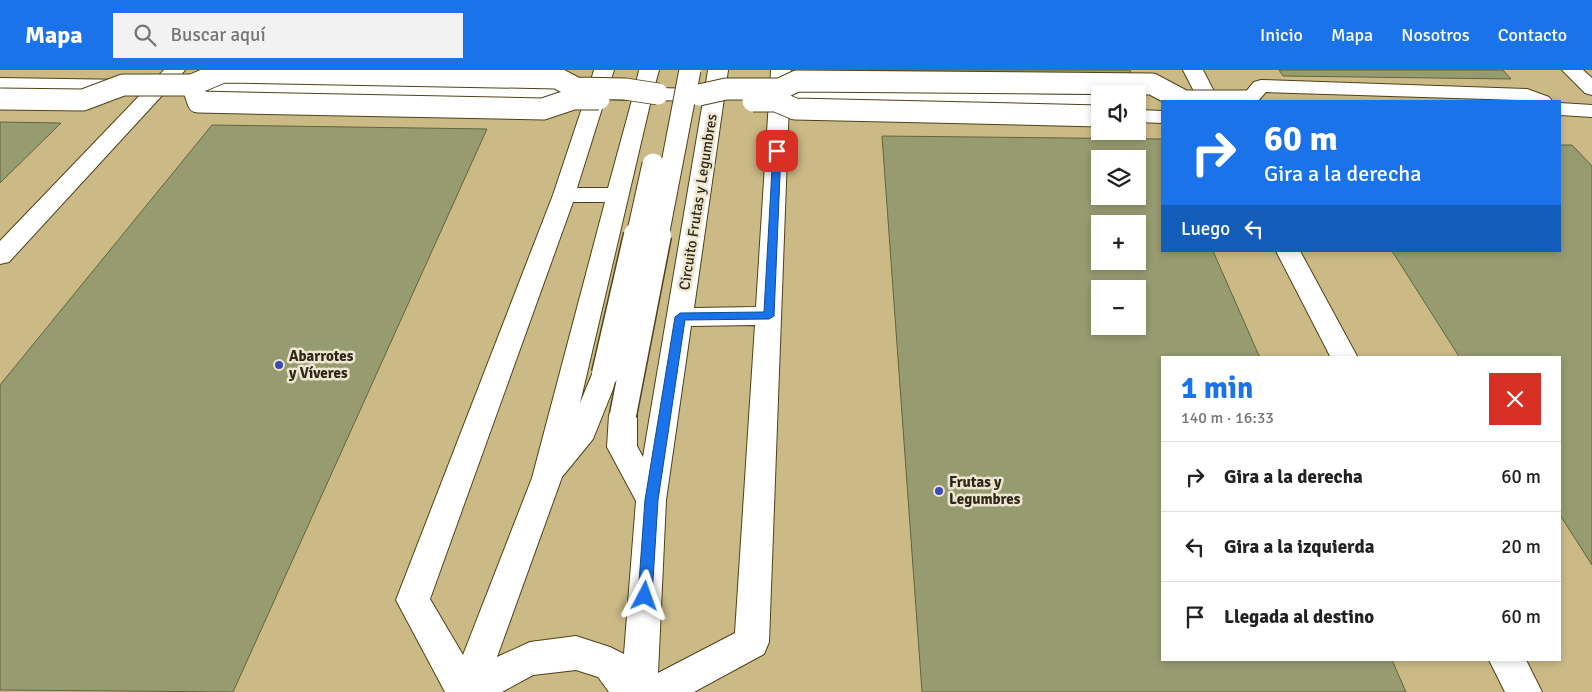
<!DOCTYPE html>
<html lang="es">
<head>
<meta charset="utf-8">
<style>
	body { margin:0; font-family:Signika,sans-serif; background:#f2f2f2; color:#222; height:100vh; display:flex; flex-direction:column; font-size:19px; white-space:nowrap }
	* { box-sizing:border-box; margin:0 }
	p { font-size:16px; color:#767676 }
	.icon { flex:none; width:28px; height:28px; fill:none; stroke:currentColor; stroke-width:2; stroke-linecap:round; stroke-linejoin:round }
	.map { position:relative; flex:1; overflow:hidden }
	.details { position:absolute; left:1161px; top:286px; width:400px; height:305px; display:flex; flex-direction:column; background:#fff; border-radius:0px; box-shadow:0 2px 8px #0003 }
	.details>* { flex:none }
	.guide { position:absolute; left:1161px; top:30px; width:400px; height:152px; border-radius:0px; box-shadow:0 2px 8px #0003; background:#1a73e8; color:#fff; overflow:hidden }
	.fabs { position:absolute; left:1091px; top:15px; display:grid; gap:10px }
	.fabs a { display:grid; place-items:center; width:55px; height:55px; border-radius:0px; background:#fff; box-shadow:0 2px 8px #0003; font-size:25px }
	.pin { position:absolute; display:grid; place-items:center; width:42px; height:42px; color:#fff; margin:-21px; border-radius:10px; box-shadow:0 2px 8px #0006 }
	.me { position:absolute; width:55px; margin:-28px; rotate:4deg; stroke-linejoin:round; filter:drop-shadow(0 0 4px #0008) }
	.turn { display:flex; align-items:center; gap:18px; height:105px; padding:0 20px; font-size:22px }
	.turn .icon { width:65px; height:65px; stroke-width:2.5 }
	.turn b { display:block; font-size:35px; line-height:42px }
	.then { display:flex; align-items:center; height:48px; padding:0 20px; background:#0003; gap:10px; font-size:19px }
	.round { display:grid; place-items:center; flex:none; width:52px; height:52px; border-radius:0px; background:#f2f2f2 }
	.summary { display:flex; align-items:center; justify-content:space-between; height:85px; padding:0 20px }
	h1 { font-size:30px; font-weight:700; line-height:38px; color:#1a73e8 }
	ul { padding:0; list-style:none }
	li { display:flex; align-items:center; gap:15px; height:70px; padding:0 20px; border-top:1px solid #e0e0e0 }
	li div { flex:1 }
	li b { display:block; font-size:19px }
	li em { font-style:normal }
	header { display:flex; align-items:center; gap:30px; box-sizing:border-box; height:70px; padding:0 25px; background:#1a73e8; color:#fff }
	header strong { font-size:24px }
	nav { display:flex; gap:28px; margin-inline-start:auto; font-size:18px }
	.search { width:350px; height:45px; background:#f2f2f2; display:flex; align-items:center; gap:12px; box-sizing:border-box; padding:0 18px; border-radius:0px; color:#767676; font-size:19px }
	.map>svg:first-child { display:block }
	.built { fill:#cbba86; fill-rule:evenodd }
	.building { fill:#979b70; stroke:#62653b; fill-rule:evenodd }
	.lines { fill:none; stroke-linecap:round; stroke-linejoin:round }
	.minor-casing { stroke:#4f4219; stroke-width:2 }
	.minor { fill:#fff; fill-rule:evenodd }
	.minor-bridge-far1-casing { stroke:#4f4219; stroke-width:23; stroke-linecap:butt }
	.minor-bridge-casing { stroke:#4f4219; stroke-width:29; stroke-linecap:butt }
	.minor-bridge-far1 { stroke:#fff; stroke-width:21 }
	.minor-bridge { stroke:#fff; stroke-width:26 }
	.route { fill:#1a73e8; stroke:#114b97 }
	.poi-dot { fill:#3c49bc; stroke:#ede6d0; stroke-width:2 }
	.labels { text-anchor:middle; stroke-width:5; stroke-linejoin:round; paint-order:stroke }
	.street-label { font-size:15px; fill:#2e2817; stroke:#ede6d0 }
	.poi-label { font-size:15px; font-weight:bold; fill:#2e2817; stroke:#ede6d0; text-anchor:start }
</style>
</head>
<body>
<header>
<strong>Mapa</strong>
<div class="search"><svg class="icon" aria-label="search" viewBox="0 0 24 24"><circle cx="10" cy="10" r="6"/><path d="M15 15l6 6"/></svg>Buscar aquí</div>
<nav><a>Inicio</a><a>Mapa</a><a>Nosotros</a><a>Contacto</a></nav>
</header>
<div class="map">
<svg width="1592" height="622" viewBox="0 0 1592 622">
	<rect width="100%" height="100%" fill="#d3c599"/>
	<path class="built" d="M 0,0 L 1592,0 L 1592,622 L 0,622 ZM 1100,24 L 1138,24 L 1138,61 L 1100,61 ZM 1162,31 L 1560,31 L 1560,181 L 1162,181 ZM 1100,89 L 1138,89 L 1138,126 L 1100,126 ZM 1100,154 L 1138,154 L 1138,191 L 1100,191 ZM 1100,219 L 1138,219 L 1138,256 L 1100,256 ZM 1162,288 L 1560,288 L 1560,590 L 1162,590 Z"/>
	<path class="building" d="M 869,0 L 1130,0 L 1132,5 Z
		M 1279,0 L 1503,0 L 1511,9 L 1283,6 Z
		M 0,52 L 61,53 L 0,113 Z
		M 212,55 L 487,59 L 233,622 L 0,620 L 0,315 Z
		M 882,66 L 1162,69 L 1162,181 L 1213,181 L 1260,288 L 1162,288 L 1162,590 L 1392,590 L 1406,622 L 922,622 ZM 1100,89 L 1138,89 L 1138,126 L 1100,126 ZM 1100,154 L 1138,154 L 1138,191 L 1100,191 ZM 1100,219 L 1138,219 L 1138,256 L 1100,256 Z
		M 1560,75 L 1572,75 L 1592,96 L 1592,495 L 1560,445 L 1560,288 L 1460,288 L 1392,181 L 1560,181 Z"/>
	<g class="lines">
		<defs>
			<path id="minor" d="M 164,0 L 185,0 L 175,12 L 589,17 L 594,0 L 614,0 L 608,18 L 635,18 L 639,0 L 659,0 L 654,18 L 705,19 L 708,0 L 728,0 L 694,238 L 756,237 L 769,31 L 747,29 L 744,25 L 747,21 L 770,19 L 771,0 L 791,0 L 790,20 L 1100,25 L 1100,37 L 789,32 L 769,572 L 764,584 L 694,622 L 609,622 L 598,607 L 576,600 L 533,605 L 502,622 L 445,622 L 396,530 L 553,125 L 585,29 L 177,23 L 170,21 L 168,19 L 9,192 L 0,194 L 0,171 ZM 605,29 L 632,30 L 608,118 L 577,118 ZM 651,30 L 703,31 L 643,387 L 637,376 L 637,345 L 633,337 L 623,334 L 613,337 L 609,345 L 607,377 L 636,431 L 624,584 L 610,577 L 576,566 L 530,572 L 497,587 L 562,407 L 593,369 L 619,304 L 615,297 L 605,294 L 595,297 L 580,333 ZM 573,132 L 605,132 L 532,408 L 463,585 L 430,529 ZM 755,255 L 735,563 L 658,603 L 666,430 L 691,256 Z
				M 1183,0 L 1203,0 L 1219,31 L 1199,31 Z
				M 1562,0 L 1583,0 L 1592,8 L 1592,25 L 1585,23 Z
				M 0,8 L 129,10 L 136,12 L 139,16 L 136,20 L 129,22 L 0,20 Z
				M 1261,10 L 1527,19 L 1549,27 L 1552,31 L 1266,22 L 1258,31 L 1238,31 L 1254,12 Z
				M 1560,33 L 1592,35 L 1592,47 L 1560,45 Z
				M 1138,40 L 1162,41 L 1162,53 L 1138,52 Z
				M 1276,181 L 1300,181 L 1358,288 L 1331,288 Z
				M 1489,590 L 1526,590 L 1542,622 L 1505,622 Z"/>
		</defs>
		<use href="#minor" class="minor-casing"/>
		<use href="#minor" class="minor"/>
		<defs>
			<path id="minor-bridge-far1" d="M 192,15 L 198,32 L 543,39 L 573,29 L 599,29
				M 699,25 L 726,19 L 780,19 L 797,11 L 1152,14 L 1184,31 L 1247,31
				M 0,29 L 83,30 L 123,15 L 192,15 L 223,2 L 557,8 L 576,18 L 625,19 L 658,24
				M 753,31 L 776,31 L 795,39 L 1100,46
				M 637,166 L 653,94
				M 658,166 L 690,0"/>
			<path id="minor-bridge" d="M 605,304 L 637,165
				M 623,345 L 658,165"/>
		</defs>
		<use href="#minor-bridge-far1" class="minor-bridge-far1-casing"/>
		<use href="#minor-bridge" class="minor-bridge-casing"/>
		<use href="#minor-bridge-far1" class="minor-bridge-far1"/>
		<use href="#minor-bridge" class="minor-bridge"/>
	</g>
	<path class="route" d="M 777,78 L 781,81 L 774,246 L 769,249 L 685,250 L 658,430 L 652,526 L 650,530 L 645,532 L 640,530 L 638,526 L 645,430 L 675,247 L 680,243 L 764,242 L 773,81 Z"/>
	<g class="poi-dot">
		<circle cx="279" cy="295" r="5"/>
		<circle cx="939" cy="421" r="5"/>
	</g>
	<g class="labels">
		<g class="street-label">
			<text transform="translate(698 132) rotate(-81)" y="5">Circuito Frutas y Legumbres</text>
		</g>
		<g class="poi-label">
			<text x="289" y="291">Abarrotes<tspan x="289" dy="17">y Víveres</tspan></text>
			<text x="949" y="417">Frutas y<tspan x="949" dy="17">Legumbres</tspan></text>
		</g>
	</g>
</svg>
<div class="fabs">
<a><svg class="icon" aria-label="sound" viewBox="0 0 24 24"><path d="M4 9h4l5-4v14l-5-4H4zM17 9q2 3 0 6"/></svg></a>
<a><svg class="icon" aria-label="layers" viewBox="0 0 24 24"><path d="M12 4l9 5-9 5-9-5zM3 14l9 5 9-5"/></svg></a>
<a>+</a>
<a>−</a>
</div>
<div class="pin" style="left:777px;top:81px;background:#d93025"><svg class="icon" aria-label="arrive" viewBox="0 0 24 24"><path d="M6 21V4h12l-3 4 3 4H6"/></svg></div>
<svg class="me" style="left:645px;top:526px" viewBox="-20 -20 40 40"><path d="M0-17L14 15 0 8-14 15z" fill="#1a73e8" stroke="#fff" stroke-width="4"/></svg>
<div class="guide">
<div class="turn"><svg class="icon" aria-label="right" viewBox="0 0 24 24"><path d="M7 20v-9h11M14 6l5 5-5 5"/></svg><div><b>60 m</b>Gira a la derecha</div></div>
<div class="then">Luego<svg class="icon" aria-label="left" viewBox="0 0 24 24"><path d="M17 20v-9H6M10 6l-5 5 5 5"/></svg></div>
</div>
<section class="details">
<div class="summary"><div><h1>1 min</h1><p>140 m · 16:33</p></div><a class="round" style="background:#d93025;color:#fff"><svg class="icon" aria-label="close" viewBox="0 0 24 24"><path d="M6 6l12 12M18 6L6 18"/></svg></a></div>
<ul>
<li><svg class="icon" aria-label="right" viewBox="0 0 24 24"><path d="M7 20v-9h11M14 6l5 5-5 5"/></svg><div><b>Gira a la derecha</b></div><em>60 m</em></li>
<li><svg class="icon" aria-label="left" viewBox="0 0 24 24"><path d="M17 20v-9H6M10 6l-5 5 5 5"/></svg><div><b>Gira a la izquierda</b></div><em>20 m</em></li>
<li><svg class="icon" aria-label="arrive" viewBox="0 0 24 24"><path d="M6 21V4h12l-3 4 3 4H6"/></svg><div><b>Llegada al destino</b></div><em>60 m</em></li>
</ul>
</section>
</div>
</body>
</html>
